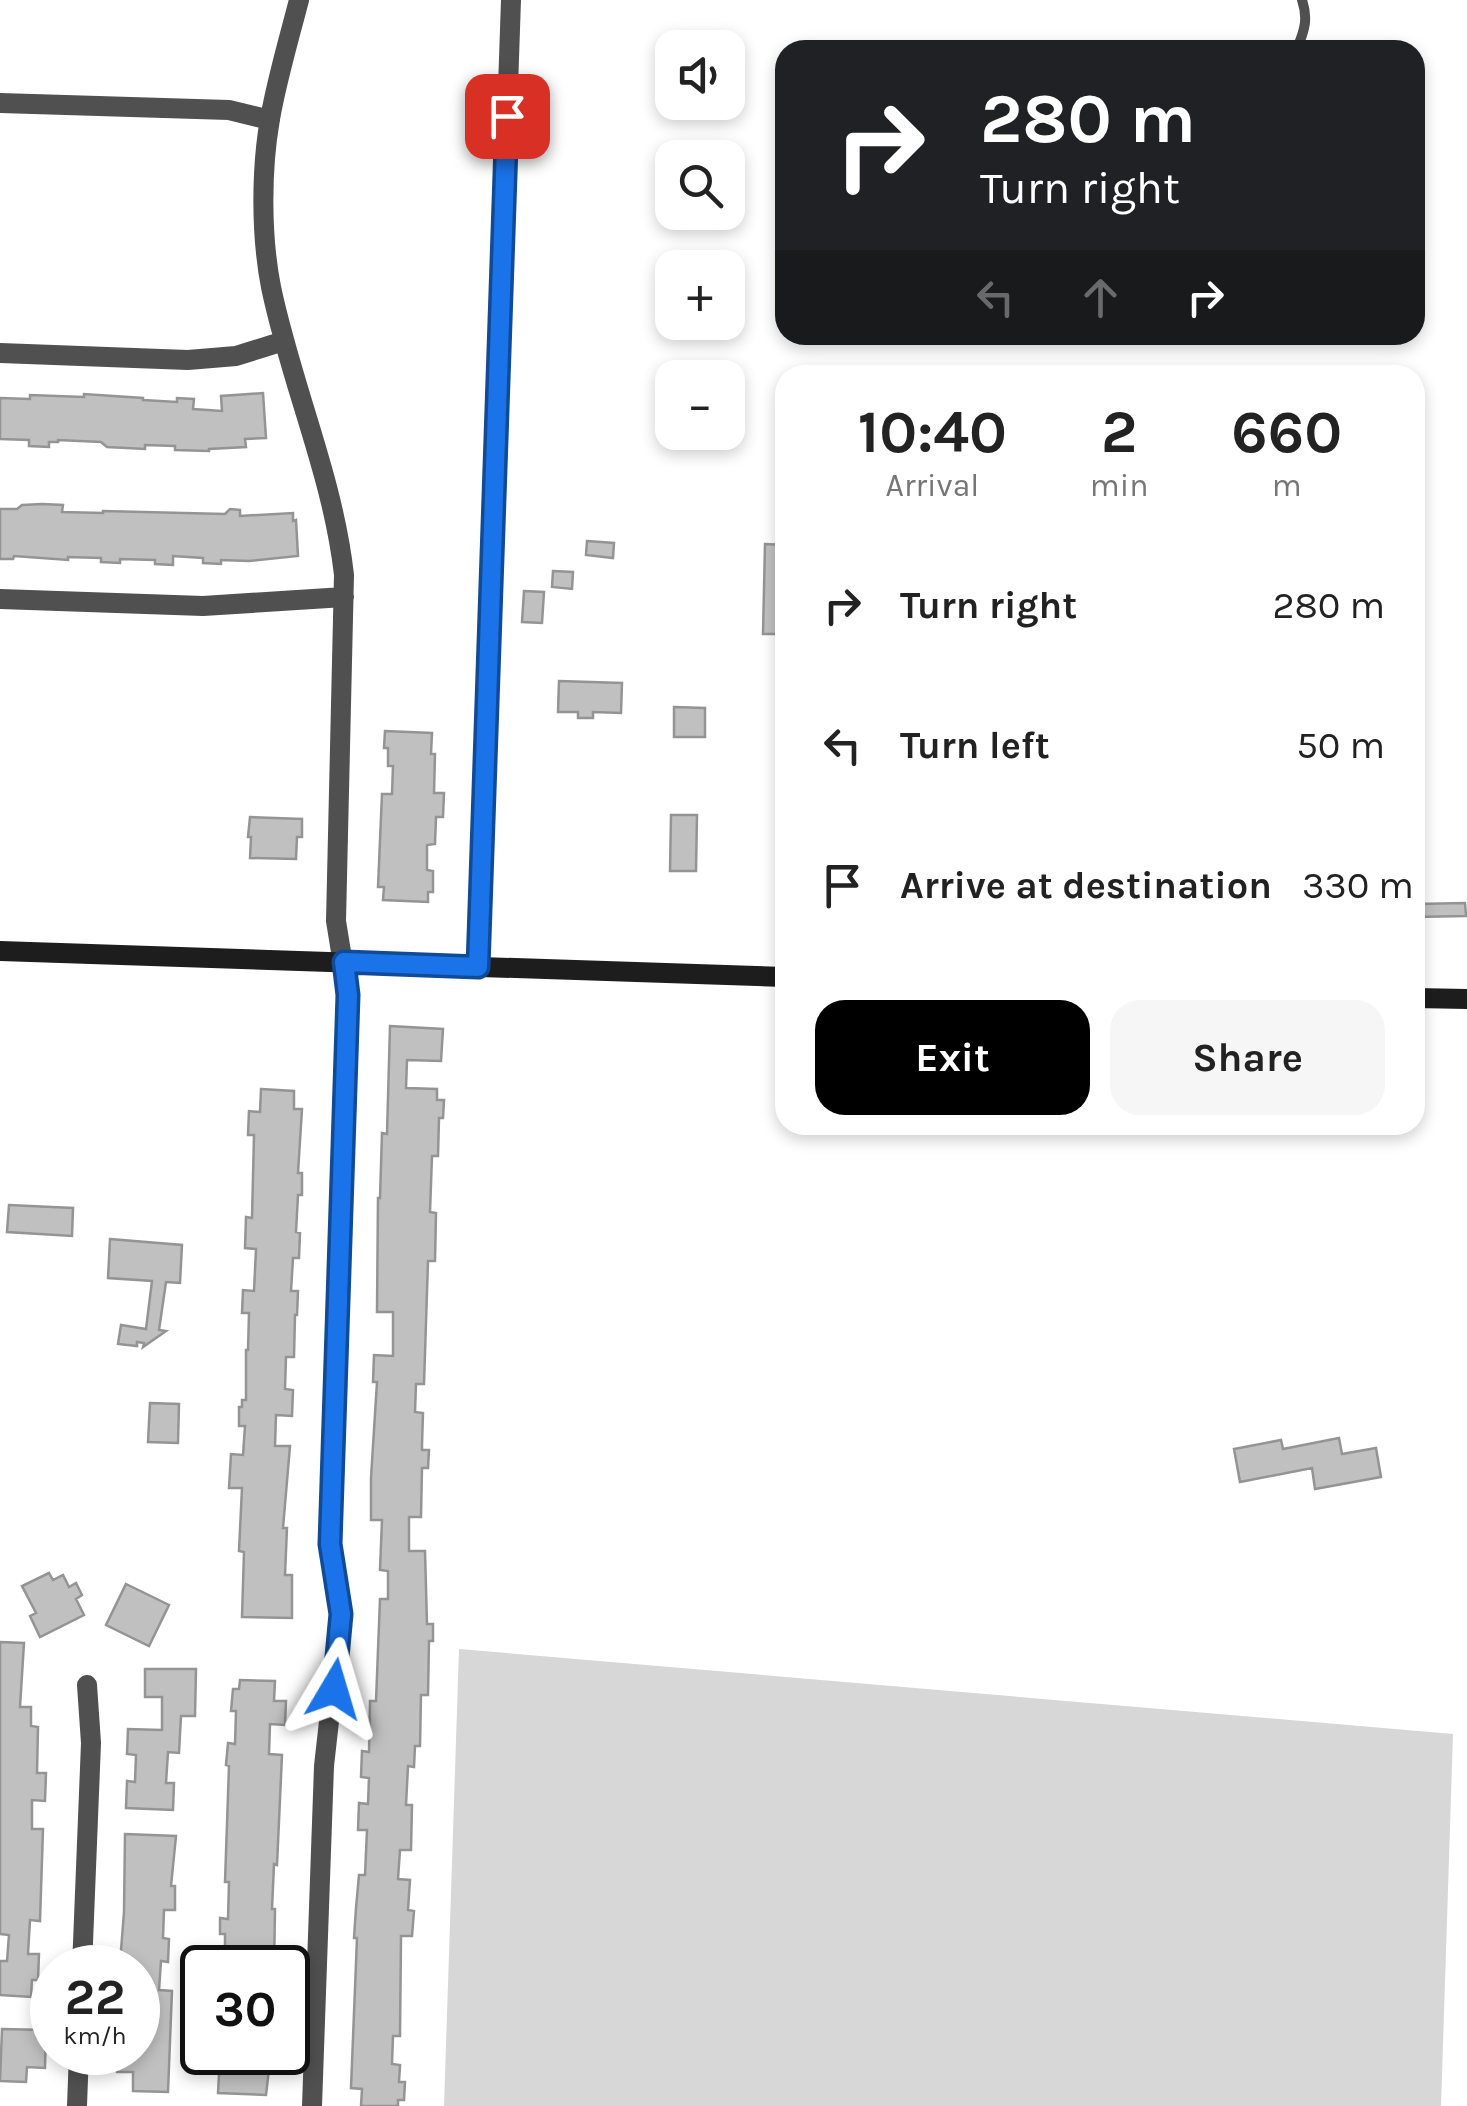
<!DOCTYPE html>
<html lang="en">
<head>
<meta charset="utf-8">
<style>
	body { margin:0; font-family:Karla,sans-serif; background:#f6f6f6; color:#222; height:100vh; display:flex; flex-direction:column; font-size:38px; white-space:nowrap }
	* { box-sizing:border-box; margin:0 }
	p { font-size:32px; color:#767676 }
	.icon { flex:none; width:55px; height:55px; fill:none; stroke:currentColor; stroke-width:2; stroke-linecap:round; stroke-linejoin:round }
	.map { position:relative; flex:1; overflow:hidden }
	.panel { position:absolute; left:775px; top:365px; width:650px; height:770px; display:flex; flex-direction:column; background:#fff; border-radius:30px; box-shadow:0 5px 15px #0003 }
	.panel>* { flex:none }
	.top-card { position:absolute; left:775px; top:40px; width:650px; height:305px; border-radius:30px; box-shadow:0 5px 15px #0003; background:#202124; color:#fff; overflow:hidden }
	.buttons { position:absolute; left:655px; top:30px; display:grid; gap:20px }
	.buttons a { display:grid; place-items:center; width:90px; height:90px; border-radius:20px; background:#fff; box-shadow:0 5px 15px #0003; font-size:50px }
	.speed { position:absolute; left:30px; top:1945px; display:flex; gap:20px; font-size:50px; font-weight:700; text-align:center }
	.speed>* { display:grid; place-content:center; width:130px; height:130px; border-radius:50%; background:#fff; box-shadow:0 5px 15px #0003; line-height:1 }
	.speed small { font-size:25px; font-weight:400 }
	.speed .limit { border:5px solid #111; border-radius:15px; background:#fff; color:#111 }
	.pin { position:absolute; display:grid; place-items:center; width:85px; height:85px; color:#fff; margin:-42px; border-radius:20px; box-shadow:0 5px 15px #0006 }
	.me { position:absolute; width:110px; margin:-55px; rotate:7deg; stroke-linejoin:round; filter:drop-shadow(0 0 8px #0008) }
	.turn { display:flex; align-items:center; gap:35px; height:210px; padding:0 40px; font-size:45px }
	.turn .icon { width:130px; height:130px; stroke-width:2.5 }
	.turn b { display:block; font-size:70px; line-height:85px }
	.lanes { display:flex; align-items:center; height:95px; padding:0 40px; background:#0003; justify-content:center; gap:50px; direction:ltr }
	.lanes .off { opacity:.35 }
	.eta { display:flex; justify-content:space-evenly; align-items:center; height:170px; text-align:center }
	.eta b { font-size:60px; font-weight:700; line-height:70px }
	.action { display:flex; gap:20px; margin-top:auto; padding:20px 40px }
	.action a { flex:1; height:115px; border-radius:30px; background:#000; color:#fff; font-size:40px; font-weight:700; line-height:115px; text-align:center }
	.action a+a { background:#f6f6f6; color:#222 }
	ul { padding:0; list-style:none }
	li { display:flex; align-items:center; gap:30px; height:140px; padding:0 40px }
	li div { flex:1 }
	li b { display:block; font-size:38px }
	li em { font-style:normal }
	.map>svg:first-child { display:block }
	.green { fill:#d7d7d7 }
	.building { fill:#c0c0c0; stroke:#949494; stroke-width:2.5 }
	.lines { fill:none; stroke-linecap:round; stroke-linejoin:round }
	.lane { stroke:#505050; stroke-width:10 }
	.street { stroke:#505050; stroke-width:20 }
	.secondary { stroke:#1d1d1d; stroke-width:20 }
	.route-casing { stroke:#114b97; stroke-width:25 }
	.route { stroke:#1a73e8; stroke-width:18 }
</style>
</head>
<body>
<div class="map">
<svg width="1467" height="2106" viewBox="0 0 1467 2106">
	<rect width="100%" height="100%" fill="#fff"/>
	<path class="green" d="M 459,1649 L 1453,1734 L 1441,2106 L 444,2106 Z"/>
	<path class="building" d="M 263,393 L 266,438 L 245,439 L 246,447 L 209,449 L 209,451 L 175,450 L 175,446 L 145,445 L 145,449 L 107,447 L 101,442 L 58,440 L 58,442 L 49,442 L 49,447 L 29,446 L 29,440 L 0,439 L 0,398 L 30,399 L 30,395 L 84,397 L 84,394 L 143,398 L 143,400 L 177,402 L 177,398 L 194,399 L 193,409 L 222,411 L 221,396 Z
		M 42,504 L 63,505 L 62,512 L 103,513 L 103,511 L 225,514 L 230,509 L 240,510 L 240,516 L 293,513 L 293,521 L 296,520 L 298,556 L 249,561 L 221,560 L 221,564 L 203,563 L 203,558 L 173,556 L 173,565 L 155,564 L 155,560 L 120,559 L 120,563 L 101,562 L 101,558 L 68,557 L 68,560 L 14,556 L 13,559 L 0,559 L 0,509 L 17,509 L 22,505 Z
		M 587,541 L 614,543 L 613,558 L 586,555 Z
		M 765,544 L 785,545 L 785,634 L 763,634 Z
		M 553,571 L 573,572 L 572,589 L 552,587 Z
		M 524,591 L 544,592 L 542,623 L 522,622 Z
		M 559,681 L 622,683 L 621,713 L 593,712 L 593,718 L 578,718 L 578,712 L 558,712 Z
		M 674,707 L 705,708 L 705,737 L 674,737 Z
		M 385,731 L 432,733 L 431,754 L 435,754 L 434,793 L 444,793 L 443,817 L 436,817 L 435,844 L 427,845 L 427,870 L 433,871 L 433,892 L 428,892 L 428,902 L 383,900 L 384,887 L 378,887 L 382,794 L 392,794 L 393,766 L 388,766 L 388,748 L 384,748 Z
		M 671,815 L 697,815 L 696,871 L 670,871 Z
		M 250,817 L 302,819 L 302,837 L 297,837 L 296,859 L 250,858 L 251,837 L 248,837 Z
		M 1465,903 L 1466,916 L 1415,917 L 1415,904 Z
		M 390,1026 L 443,1029 L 441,1061 L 407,1060 L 406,1088 L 437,1089 L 437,1100 L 444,1100 L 443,1118 L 439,1118 L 438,1156 L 432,1156 L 430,1212 L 436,1213 L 435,1261 L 428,1261 L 424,1384 L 416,1384 L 415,1412 L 423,1413 L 422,1445 L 422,1450 L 429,1450 L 428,1468 L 422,1468 L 421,1517 L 409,1517 L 409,1551 L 425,1551 L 427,1624 L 433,1624 L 433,1641 L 429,1641 L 428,1695 L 421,1695 L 420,1746 L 415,1746 L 414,1767 L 408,1766 L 406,1805 L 412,1805 L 411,1850 L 400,1850 L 398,1879 L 410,1880 L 408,1910 L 414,1911 L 412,1936 L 401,1936 L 400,2036 L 393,2036 L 392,2064 L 400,2065 L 399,2082 L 405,2082 L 404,2100 L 398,2100 L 398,2106 L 361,2106 L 362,2089 L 351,2088 L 357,1938 L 354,1938 L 356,1908 L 359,1875 L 365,1875 L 367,1830 L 358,1830 L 359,1803 L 368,1804 L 369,1778 L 361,1777 L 362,1751 L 369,1752 L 370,1701 L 376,1701 L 380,1599 L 388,1599 L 388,1571 L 380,1570 L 382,1520 L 371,1520 L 371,1478 L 377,1382 L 373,1382 L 374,1355 L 393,1356 L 393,1312 L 377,1312 L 378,1198 L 380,1198 L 382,1133 L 387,1134 Z
		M 261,1089 L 294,1091 L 294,1109 L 302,1109 L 298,1173 L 302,1173 L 302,1195 L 298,1195 L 296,1232 L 300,1233 L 299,1258 L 293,1258 L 291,1291 L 298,1291 L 297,1315 L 295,1315 L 294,1357 L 286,1357 L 285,1389 L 293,1390 L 292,1416 L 276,1415 L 275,1446 L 290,1446 L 283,1528 L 287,1528 L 285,1575 L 292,1575 L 292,1618 L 242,1617 L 244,1552 L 239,1551 L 242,1488 L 229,1488 L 231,1454 L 243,1455 L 245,1426 L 239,1426 L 239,1407 L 242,1407 L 242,1400 L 246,1400 L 246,1350 L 248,1350 L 249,1313 L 242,1313 L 243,1290 L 254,1291 L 256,1249 L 245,1248 L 246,1217 L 252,1218 L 254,1135 L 248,1135 L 249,1111 L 260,1112 Z
		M 9,1205 L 73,1208 L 72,1236 L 7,1232 Z
		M 110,1239 L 182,1245 L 180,1283 L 166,1282 L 159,1330 L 166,1331 L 143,1347 L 144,1343 L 137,1342 L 137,1346 L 118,1344 L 121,1325 L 146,1329 L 152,1281 L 108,1278 Z
		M 150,1403 L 179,1404 L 178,1443 L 148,1442 Z
		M 1339,1438 L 1342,1454 L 1376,1448 L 1381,1477 L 1315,1489 L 1312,1468 L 1240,1482 L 1234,1449 L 1281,1440 L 1283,1449 Z
		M 49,1573 L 53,1580 L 63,1575 L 69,1587 L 76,1583 L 82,1595 L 76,1599 L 84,1615 L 40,1637 L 30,1616 L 36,1613 L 22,1586 Z
		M 126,1584 L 169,1605 L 149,1646 L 106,1625 Z
		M 0,1642 L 24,1643 L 20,1707 L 31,1707 L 31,1726 L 38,1727 L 37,1773 L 46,1773 L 45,1801 L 32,1800 L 32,1829 L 43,1829 L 40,1921 L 30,1920 L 28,1954 L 39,1954 L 38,1980 L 32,1980 L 31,1997 L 0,1995 L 0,1961 L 7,1961 L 9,1935 L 0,1934 Z
		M 145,1669 L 196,1669 L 195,1716 L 181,1716 L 179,1753 L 168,1752 L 166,1783 L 174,1783 L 173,1810 L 126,1808 L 127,1781 L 135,1782 L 136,1755 L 127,1754 L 128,1729 L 162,1730 L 162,1697 L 145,1697 Z
		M 240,1680 L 275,1681 L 274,1701 L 286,1701 L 285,1725 L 270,1724 L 269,1754 L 282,1755 L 277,1865 L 274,1864 L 272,1909 L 275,1909 L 274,1968 L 230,1968 L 230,1956 L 225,1956 L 225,1934 L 220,1934 L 220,1918 L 228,1919 L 229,1882 L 225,1882 L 229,1766 L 226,1765 L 228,1743 L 235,1744 L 236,1711 L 231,1711 L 233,1689 L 239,1689 Z
		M 125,1834 L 176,1836 L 171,1886 L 175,1886 L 175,1910 L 164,1910 L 163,1938 L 169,1939 L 168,1962 L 161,1961 L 159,1990 L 172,1991 L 168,2092 L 133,2091 L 133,2072 L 117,2072 L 118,2052 L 138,2052 L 138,1968 L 128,1968 L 128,1963 L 120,1963 L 124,1912 Z
		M 2,2029 L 46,2030 L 45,2068 L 27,2067 L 26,2082 L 0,2081 Z
		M 246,2052 L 271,2052 L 266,2095 L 218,2093 L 220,2056 L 246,2057 Z"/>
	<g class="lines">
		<path class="lane" d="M 1290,50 L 1298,46 C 1305,29 1308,18 1302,0"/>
		<path class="street" d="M 299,0 C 289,39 277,79 270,119 C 261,170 261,236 271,287 C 291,384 333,476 344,575 L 336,921 L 348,995 L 331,1544 L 341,1614 L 324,1766 L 312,2106
			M 0,103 L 229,110 L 270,120
			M 0,353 L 188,360 L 236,356 L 284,341
			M 0,599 L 203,606 L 344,597
			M 478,967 L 511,0
			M 82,1968 L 91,1743 L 87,1685
			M 77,2106 L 79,2052"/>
		<path class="secondary" d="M 0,951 L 785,977
			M 1415,998 L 1467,999"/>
	</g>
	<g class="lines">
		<defs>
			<path id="route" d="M 334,1689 L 341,1614 L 330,1544 L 348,995 L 344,962 L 478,967 L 507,116"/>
		</defs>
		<use href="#route" class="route-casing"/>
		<use href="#route" class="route"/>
	</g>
</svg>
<div class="buttons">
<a><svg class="icon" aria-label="sound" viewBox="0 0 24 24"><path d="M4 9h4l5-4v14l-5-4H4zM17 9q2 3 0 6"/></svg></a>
<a><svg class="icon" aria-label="search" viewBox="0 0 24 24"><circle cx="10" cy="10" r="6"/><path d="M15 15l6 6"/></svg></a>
<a>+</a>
<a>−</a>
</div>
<div class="speed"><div>22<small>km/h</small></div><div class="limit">30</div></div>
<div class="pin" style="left:507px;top:116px;background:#d93025"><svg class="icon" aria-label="arrive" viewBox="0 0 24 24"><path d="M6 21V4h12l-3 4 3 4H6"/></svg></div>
<svg class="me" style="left:334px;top:1689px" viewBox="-20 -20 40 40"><path d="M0-17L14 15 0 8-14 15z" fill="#1a73e8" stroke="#fff" stroke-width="4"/></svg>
<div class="top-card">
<div class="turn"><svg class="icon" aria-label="right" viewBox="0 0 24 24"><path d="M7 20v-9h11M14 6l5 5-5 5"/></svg><div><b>280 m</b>Turn right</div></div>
<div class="lanes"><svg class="icon off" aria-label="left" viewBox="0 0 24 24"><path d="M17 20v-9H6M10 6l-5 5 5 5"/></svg><svg class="icon off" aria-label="ahead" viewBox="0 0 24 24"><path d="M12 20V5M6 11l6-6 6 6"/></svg><svg class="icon" aria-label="right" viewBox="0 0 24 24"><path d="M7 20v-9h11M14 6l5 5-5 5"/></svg></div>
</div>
<section class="panel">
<div class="eta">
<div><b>10:40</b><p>Arrival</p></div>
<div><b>2</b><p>min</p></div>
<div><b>660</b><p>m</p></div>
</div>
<ul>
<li><svg class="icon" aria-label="right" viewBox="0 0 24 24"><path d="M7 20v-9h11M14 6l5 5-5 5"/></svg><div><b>Turn right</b></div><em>280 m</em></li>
<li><svg class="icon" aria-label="left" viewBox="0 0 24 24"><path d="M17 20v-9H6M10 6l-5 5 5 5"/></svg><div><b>Turn left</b></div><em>50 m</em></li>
<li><svg class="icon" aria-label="arrive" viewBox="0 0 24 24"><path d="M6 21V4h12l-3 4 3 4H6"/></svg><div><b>Arrive at destination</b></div><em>330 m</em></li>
</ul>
<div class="action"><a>Exit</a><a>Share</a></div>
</section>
</div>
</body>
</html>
